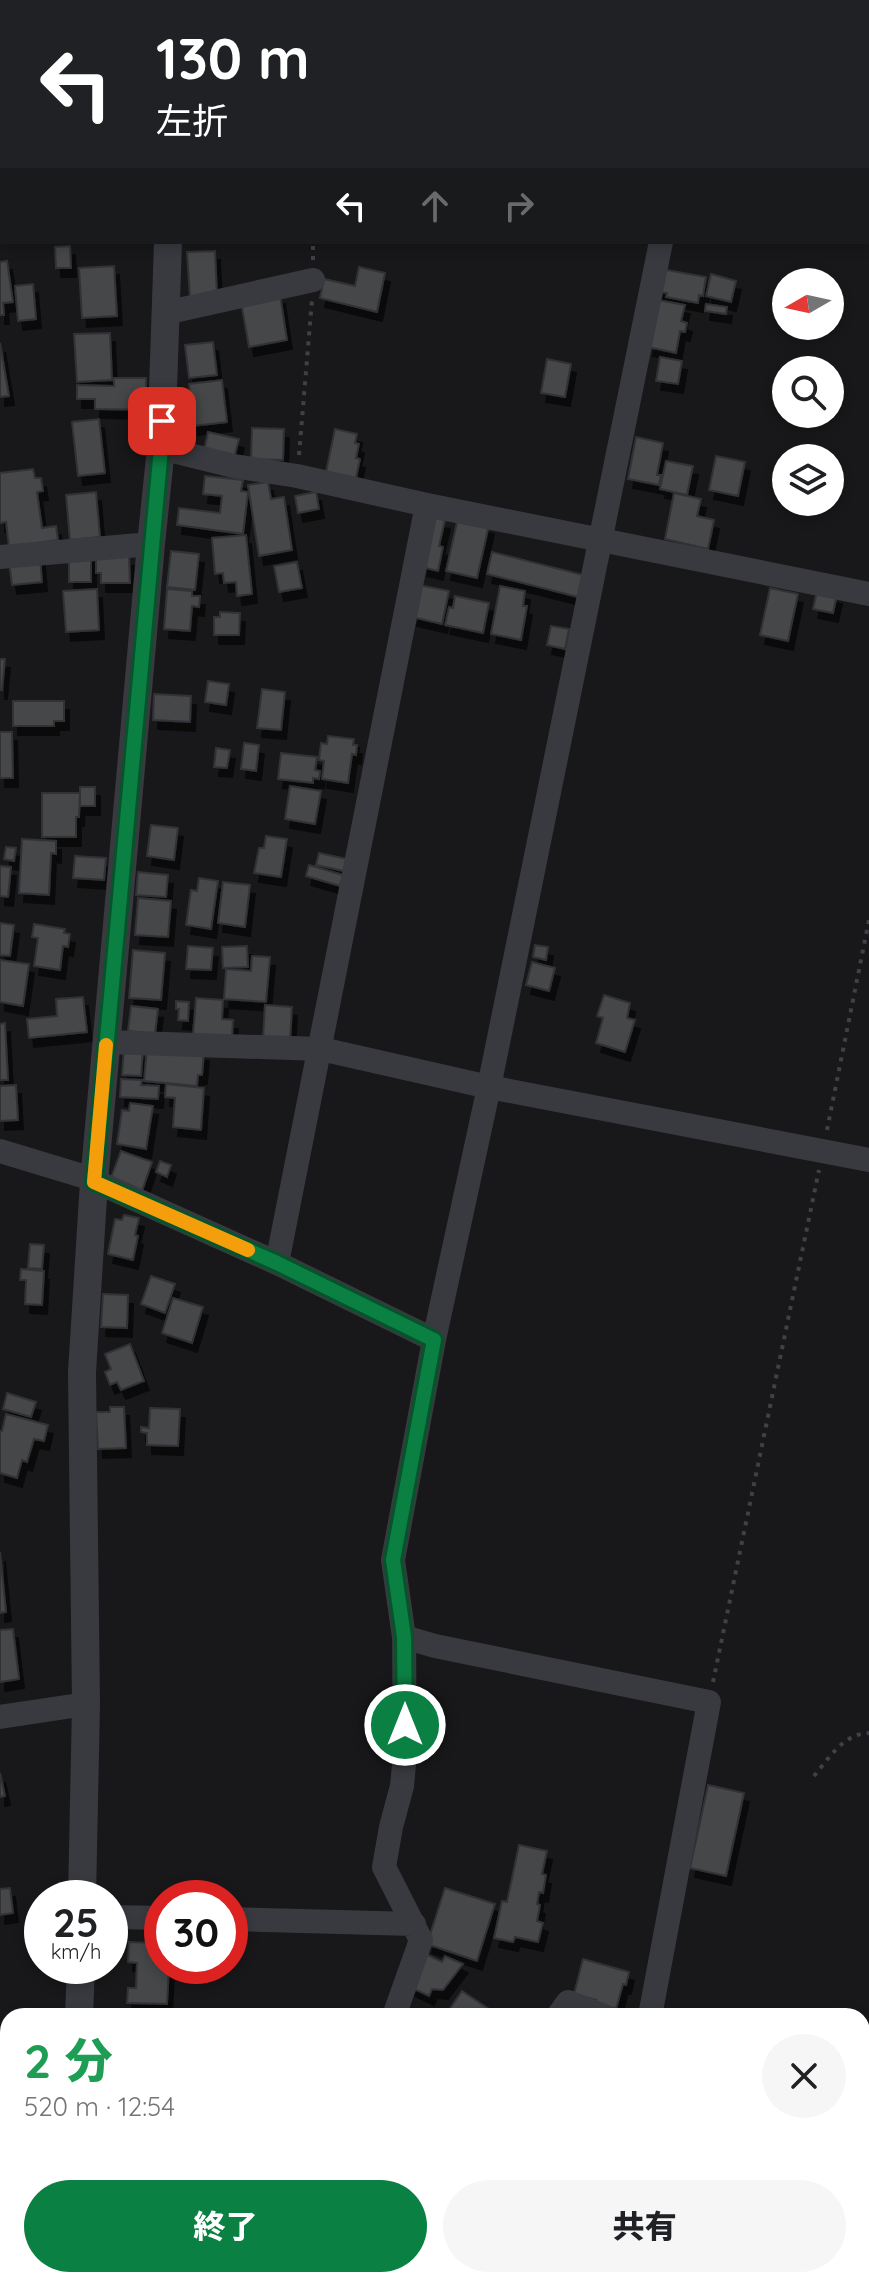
<!DOCTYPE html>
<html lang="ja">
<head>
<meta charset="utf-8">
<style>
	body { margin:0; font-family:Quicksand,"Noto Sans JP",sans-serif; background:#f6f6f6; color:#202124; height:100vh; display:flex; flex-direction:column; font-size:30px; white-space:nowrap }
	* { box-sizing:border-box; margin:0 }
	p { font-size:26px; color:#757577 }
	.icon { flex:none; width:44px; height:44px; fill:none; stroke:currentColor; stroke-width:2; stroke-linecap:round; stroke-linejoin:round }
	.map { position:relative; flex:1; overflow:hidden }
	.details { position:absolute; left:0px; top:2008px; width:870px; height:280px; display:flex; flex-direction:column; background:#fff; border-radius:24px 24px 0 0; box-shadow:0 4px 12px #0003 }
	.details>* { flex:none }
	.guide { position:absolute; left:0px; top:0px; width:870px; height:244px; box-shadow:0 4px 12px #0003; background:#202124; color:#fff; overflow:hidden }
	.needle { width:52px; rotate:261deg }
	.buttons { position:absolute; left:772px; top:268px; display:grid; gap:16px }
	.buttons a { display:grid; place-items:center; width:72px; height:72px; border-radius:50%; background:#fff; box-shadow:0 4px 12px #0003; font-size:40px }
	.speed { position:absolute; left:24px; top:1880px; display:flex; gap:16px; font-size:40px; font-weight:700; text-align:center }
	.speed>* { display:grid; place-content:center; width:104px; height:104px; border-radius:50%; background:#fff; box-shadow:0 4px 12px #0003; line-height:1 }
	.speed small { font-size:20px; font-weight:400 }
	.speed .limit { border:12px solid #d22; background:#fff; color:#111 }
	.pin { position:absolute; display:grid; place-items:center; width:68px; height:68px; color:#fff; margin:-34px; border-radius:16px; box-shadow:0 4px 12px #0006 }
	.me { position:absolute; width:88px; margin:-44px; rotate:0deg; stroke-linejoin:round; filter:drop-shadow(0 0 6px #0008) }
	.turn { display:flex; align-items:center; gap:28px; height:168px; padding:0 24px; font-size:36px }
	.turn .icon { width:104px; height:104px; stroke-width:2.5 }
	.turn b { display:block; font-size:56px; line-height:68px }
	.lanes { display:flex; align-items:center; height:76px; padding:0 24px; background:#0003; justify-content:center; gap:40px; direction:ltr }
	.lanes .off { opacity:.35 }
	.round { display:grid; place-items:center; flex:none; width:84px; height:84px; border-radius:42px; background:#f6f6f6 }
	.headline { display:flex; align-items:center; justify-content:space-between; height:136px; padding:0 24px }
	h1 { font-size:48px; font-weight:800; line-height:60px; color:#1e9e55 }
	.action { display:flex; gap:16px; margin-top:auto; padding:16px 24px }
	.action a { flex:1; height:92px; border-radius:48px; background:#0b8043; color:#fff; font-size:32px; font-weight:800; line-height:92px; text-align:center }
	.action a+a { background:#f6f6f6; color:#202124 }
	.map>svg:first-child { display:block }
	.building { fill:#44464a; stroke:#323236; stroke-width:2; filter:url(#shadow) }
	.lines { fill:none; stroke-linecap:round; stroke-linejoin:round }
	.path { stroke:#3f4146; stroke-width:4; stroke-dasharray:4 6; stroke-linecap:butt }
	.minor { stroke:#393a3f; stroke-width:24 }
	.tertiary { stroke:#393a3f; stroke-width:28 }
	.route-casing { stroke:#07532c; stroke-width:20 }
	.route { stroke:#0b8043; stroke-width:14 }
	.slow { stroke:#f59e0b; stroke-width:14 }
</style>
</head>
<body>
<div class="map">
<svg width="869" height="2288" viewBox="0 0 869 2288">
	<defs>
		<filter id="shadow"><feDropShadow dx="5" dy="9" stdDeviation="0" flood-color="#0009"/></filter>
	</defs>
	<rect width="100%" height="100%" fill="#18181a"/>
	<path class="building" d="M 70,246 L 71,268 L 56,268 L 55,247 Z
		M 215,251 L 217,295 L 190,297 L 187,252 Z
		M 7,261 L 13,302 L 3,303 L 4,315 L 0,315 L 0,262 Z
		M 114,266 L 117,316 L 82,318 L 79,268 Z
		M 359,267 L 385,273 L 377,312 L 320,298 L 324,279 L 355,286 Z
		M 661,269 L 706,277 L 703,296 L 699,295 L 698,303 L 666,297 L 667,293 L 658,292 Z
		M 711,274 L 736,281 L 731,302 L 706,296 Z
		M 33,284 L 36,319 L 18,321 L 15,286 Z
		M 280,295 L 287,340 L 249,347 L 241,302 Z
		M 658,300 L 685,305 L 681,321 L 687,323 L 685,332 L 680,331 L 676,353 L 648,347 Z
		M 706,304 L 727,307 L 726,314 L 705,311 Z
		M 110,333 L 112,380 L 77,382 L 74,334 Z
		M 213,342 L 217,375 L 189,378 L 185,345 Z
		M 0,343 L 9,396 L 0,397 Z
		M 660,357 L 682,361 L 678,384 L 656,381 Z
		M 547,359 L 571,364 L 565,397 L 541,393 Z
		M 114,378 L 146,378 L 146,410 L 95,409 L 95,399 L 77,399 L 77,385 L 114,386 Z
		M 222,380 L 227,422 L 193,426 L 189,384 Z
		M 99,419 L 105,473 L 78,476 L 72,422 Z
		M 252,428 L 284,429 L 283,460 L 251,459 Z
		M 335,429 L 357,434 L 355,443 L 359,444 L 356,458 L 360,459 L 356,478 L 326,472 Z
		M 208,432 L 239,439 L 234,458 L 204,451 Z
		M 636,437 L 663,443 L 657,475 L 661,475 L 659,485 L 628,479 Z
		M 716,456 L 745,462 L 738,496 L 709,490 Z
		M 666,461 L 693,466 L 687,495 L 660,489 Z
		M 33,469 L 35,478 L 41,478 L 43,491 L 37,492 L 42,528 L 56,526 L 58,540 L 9,547 L 6,522 L 0,523 L 0,473 Z
		M 205,476 L 243,480 L 241,491 L 248,492 L 243,534 L 177,525 L 179,508 L 220,513 L 222,496 L 203,494 Z
		M 268,482 L 271,499 L 284,497 L 292,550 L 259,556 L 248,485 Z
		M 96,492 L 100,537 L 70,540 L 66,495 Z
		M 316,492 L 319,509 L 298,513 L 295,496 Z
		M 674,493 L 701,499 L 697,516 L 714,520 L 708,549 L 665,539 Z
		M 433,518 L 445,520 L 439,546 L 443,547 L 438,571 L 422,567 Z
		M 458,518 L 489,525 L 477,578 L 446,571 Z
		M 246,535 L 252,594 L 237,596 L 236,582 L 224,583 L 223,573 L 215,574 L 212,538 Z
		M 171,551 L 199,554 L 195,590 L 167,587 Z
		M 492,552 L 583,575 L 578,597 L 487,574 Z
		M 69,554 L 91,554 L 91,582 L 69,582 Z
		M 40,557 L 42,582 L 12,585 L 9,561 Z
		M 96,557 L 129,557 L 130,583 L 101,583 L 101,573 L 96,573 Z
		M 297,562 L 302,588 L 279,592 L 274,566 Z
		M 419,585 L 449,591 L 442,624 L 412,617 Z
		M 500,586 L 525,591 L 523,606 L 527,606 L 521,640 L 491,634 Z
		M 770,588 L 798,594 L 788,641 L 760,635 Z
		M 97,589 L 99,630 L 66,632 L 63,591 Z
		M 167,589 L 192,591 L 192,596 L 200,596 L 199,607 L 192,606 L 190,631 L 164,629 Z
		M 817,591 L 837,595 L 833,613 L 813,609 Z
		M 455,596 L 489,603 L 483,633 L 445,625 L 449,607 L 453,608 Z
		M 220,612 L 240,613 L 239,635 L 214,635 L 214,617 L 220,617 Z
		M 551,626 L 569,629 L 565,649 L 547,645 Z
		M 0,659 L 5,659 L 2,690 L 0,690 Z
		M 208,681 L 229,684 L 226,705 L 205,702 Z
		M 262,689 L 285,692 L 281,730 L 257,728 Z
		M 154,694 L 191,696 L 190,722 L 153,720 Z
		M 13,701 L 64,701 L 64,721 L 54,721 L 54,726 L 13,726 Z
		M 0,732 L 12,732 L 13,778 L 0,778 Z
		M 328,736 L 354,739 L 353,745 L 357,745 L 356,755 L 352,754 L 348,783 L 322,779 L 324,761 L 319,760 L 321,743 L 327,744 Z
		M 244,743 L 259,745 L 256,771 L 241,769 Z
		M 216,748 L 230,750 L 227,768 L 214,767 Z
		M 281,753 L 317,757 L 315,770 L 320,771 L 319,779 L 313,778 L 313,783 L 278,779 Z
		M 290,786 L 321,791 L 315,824 L 285,819 Z
		M 80,787 L 95,787 L 95,806 L 80,806 Z
		M 42,793 L 80,793 L 79,817 L 76,817 L 76,837 L 42,837 Z
		M 151,825 L 178,828 L 174,860 L 147,856 Z
		M 266,836 L 287,839 L 281,877 L 254,873 L 259,848 L 264,848 Z
		M 22,839 L 56,841 L 56,854 L 51,853 L 49,895 L 19,893 Z
		M 6,847 L 16,848 L 14,861 L 4,859 Z
		M 319,853 L 347,859 L 344,871 L 316,865 Z
		M 75,856 L 106,858 L 104,880 L 73,878 Z
		M 309,865 L 343,875 L 340,886 L 306,876 Z
		M 0,866 L 11,867 L 8,897 L 0,896 Z
		M 138,872 L 168,875 L 166,897 L 136,895 Z
		M 199,878 L 218,881 L 211,929 L 186,925 L 191,890 L 197,891 Z
		M 223,882 L 250,885 L 245,927 L 218,923 Z
		M 138,898 L 171,901 L 168,937 L 135,935 Z
		M 0,923 L 14,925 L 10,956 L 0,955 Z
		M 34,924 L 65,929 L 64,933 L 70,934 L 68,947 L 63,946 L 60,970 L 34,966 L 38,938 L 32,937 Z
		M 535,945 L 548,947 L 546,960 L 533,957 Z
		M 188,946 L 213,948 L 211,970 L 186,969 Z
		M 247,946 L 248,967 L 223,968 L 222,947 Z
		M 133,950 L 165,953 L 161,1000 L 129,998 Z
		M 252,956 L 270,957 L 266,1002 L 224,999 L 226,969 L 251,971 Z
		M 0,960 L 29,964 L 23,1006 L 0,1002 Z
		M 532,962 L 555,968 L 549,991 L 526,985 Z
		M 604,995 L 630,1003 L 627,1018 L 635,1020 L 625,1052 L 596,1043 L 603,1018 L 597,1016 Z
		M 83,997 L 87,1032 L 29,1038 L 27,1019 L 57,1016 L 56,999 Z
		M 196,998 L 223,1000 L 222,1019 L 233,1020 L 232,1038 L 193,1035 Z
		M 176,1001 L 189,1002 L 188,1021 L 178,1020 L 179,1009 L 176,1009 Z
		M 265,1005 L 292,1007 L 290,1041 L 263,1039 Z
		M 131,1006 L 158,1009 L 155,1034 L 128,1031 Z
		M 5,1023 L 8,1080 L 0,1080 L 0,1024 Z
		M 147,1047 L 204,1052 L 202,1075 L 198,1075 L 197,1086 L 144,1081 Z
		M 124,1049 L 143,1051 L 141,1076 L 122,1075 Z
		M 121,1079 L 142,1080 L 141,1085 L 159,1086 L 158,1099 L 120,1097 Z
		M 166,1084 L 204,1088 L 201,1130 L 173,1127 L 175,1098 L 165,1097 Z
		M 16,1085 L 18,1120 L 0,1121 L 0,1086 Z
		M 130,1103 L 153,1106 L 146,1149 L 117,1144 L 122,1110 L 129,1111 Z
		M 121,1151 L 152,1162 L 141,1194 L 109,1183 Z
		M 160,1161 L 171,1165 L 167,1177 L 156,1172 Z
		M 124,1215 L 139,1218 L 135,1235 L 138,1236 L 133,1260 L 108,1254 L 115,1219 L 122,1220 Z
		M 30,1244 L 44,1245 L 42,1269 L 28,1268 Z
		M 21,1269 L 44,1271 L 42,1305 L 25,1304 L 26,1280 L 20,1280 Z
		M 151,1276 L 175,1284 L 165,1313 L 141,1304 Z
		M 103,1294 L 128,1295 L 127,1328 L 101,1327 Z
		M 173,1298 L 203,1307 L 192,1343 L 162,1333 Z
		M 130,1344 L 144,1381 L 121,1390 L 117,1382 L 110,1385 L 105,1372 L 111,1369 L 105,1354 Z
		M 7,1393 L 36,1402 L 31,1417 L 3,1409 Z
		M 110,1407 L 124,1407 L 126,1448 L 98,1449 L 96,1412 L 110,1412 Z
		M 150,1408 L 180,1409 L 178,1446 L 147,1445 L 147,1433 L 141,1432 L 141,1427 L 149,1428 Z
		M 6,1414 L 48,1425 L 44,1441 L 34,1439 L 27,1462 L 22,1460 L 17,1478 L 0,1473 L 0,1431 L 2,1431 Z
		M 0,1552 L 6,1612 L 0,1613 Z
		M 13,1629 L 19,1679 L 0,1682 L 0,1630 Z
		M 0,1773 L 5,1796 L 0,1797 Z
		M 708,1785 L 744,1793 L 726,1876 L 690,1868 Z
		M 519,1845 L 547,1851 L 542,1874 L 546,1875 L 543,1893 L 539,1892 L 537,1904 L 540,1905 L 537,1921 L 543,1923 L 538,1942 L 515,1937 L 513,1942 L 494,1938 L 502,1901 L 507,1902 Z
		M 10,1888 L 13,1913 L 0,1915 L 0,1889 Z
		M 445,1888 L 495,1904 L 477,1961 L 427,1944 Z
		M 129,1942 L 152,1943 L 151,1947 L 162,1947 L 162,1966 L 176,1966 L 169,1967 L 167,2004 L 127,2003 L 128,1988 L 136,1988 L 137,1963 L 128,1962 Z
		M 426,1954 L 442,1962 L 445,1956 L 463,1964 L 443,1990 L 432,1989 L 429,1996 L 410,1987 Z
		M 583,1959 L 629,1972 L 626,1985 L 623,1984 L 616,2009 L 595,2003 L 596,2000 L 574,1994 Z
		M 462,1991 L 495,2013 L 493,2016 L 445,2016 Z
		M 119,2014 L 175,2014 L 175,2016 L 119,2016 Z"/>
	<g class="lines">
		<path class="path" d="M 359,2 L 359,0
			M 708,2 L 708,0
			M 313,260 L 313,242
			M 299,455 L 312,300
			M 827,1130 L 869,920
			M 713,1682 L 819,1170
			M 814,1776 C 830,1757 843,1734 869,1733"/>
		<path class="minor" d="M 165,313 L 313,280
			M 161,448 L 234,466 L 297,476 L 427,505 L 869,594
			M 0,557 L 151,544
			M 106,1042 L 321,1049 L 489,1087 L 869,1160
			M 0,1151 L 86,1177 L 277,1263 L 434,1340
			M 277,1263 L 427,505
			M 404,1637 L 435,1646 L 709,1702 L 650,2016
			M 0,1717 L 86,1704
			M 110,1917 L 162,1918
			M 230,1919 L 414,1924
			M 394,2016 L 421,1940 L 384,1867 L 391,1827 L 402,1786 L 405,1754 L 404,1637 L 393,1560 L 434,1340 L 489,1087 L 661,242
			M 558,2016 L 568,2002 L 604,2016
			M 525,2280 L 525,2288"/>
		<path class="tertiary" d="M 170,0 L 170,2
			M 868,31 L 869,31
			M 868,57 L 869,57
			M 0,113 L 2,112
			M 0,139 L 2,138
			M 82,1898 L 86,1704 L 82,1372 L 94,1182 L 151,544 L 161,448 L 168,242
			M 79,2016 L 81,1966
			M 73,2288 L 73,2280"/>
	</g>
	<g class="lines">
		<defs>
			<path id="route" d="M 162,421 L 161,448 L 94,1182 L 277,1263 L 434,1340 L 393,1560 L 404,1637 L 405,1725"/>
		</defs>
		<use href="#route" class="route-casing"/>
		<use href="#route" class="route"/>
		<path class="slow" d="M 106,1045 L 94,1182 L 248,1250"/>
	</g>
</svg>
<div class="buttons">
<a><svg class="needle" viewBox="-14 -14 28 28"><path d="M0-13l5 13h-10z" fill="#e53935"/><path d="M0 13l5-13h-10z" fill="#757577"/></svg></a>
<a><svg class="icon" aria-label="search" viewBox="0 0 24 24"><circle cx="10" cy="10" r="6"/><path d="M15 15l6 6"/></svg></a>
<a><svg class="icon" aria-label="layers" viewBox="0 0 24 24"><path d="M12 4l9 5-9 5-9-5zM3 14l9 5 9-5"/></svg></a>
</div>
<div class="speed"><div>25<small>km/h</small></div><div class="limit">30</div></div>
<div class="pin" style="left:162px;top:421px;background:#d93025"><svg class="icon" aria-label="arrive" viewBox="0 0 24 24"><path d="M6 21V4h12l-3 4 3 4H6"/></svg></div>
<svg class="me" style="left:405px;top:1725px" viewBox="-20 -20 40 40"><circle r="17" fill="#0b8043" stroke="#fff" stroke-width="3"/><path d="M0-11L8 9 0 5-8 9z" fill="#fff"/></svg>
<div class="guide">
<div class="turn"><svg class="icon" aria-label="left" viewBox="0 0 24 24"><path d="M17 20v-9H6M10 6l-5 5 5 5"/></svg><div><b>130 m</b>左折</div></div>
<div class="lanes"><svg class="icon" aria-label="left" viewBox="0 0 24 24"><path d="M17 20v-9H6M10 6l-5 5 5 5"/></svg><svg class="icon off" aria-label="ahead" viewBox="0 0 24 24"><path d="M12 20V5M6 11l6-6 6 6"/></svg><svg class="icon off" aria-label="right" viewBox="0 0 24 24"><path d="M7 20v-9h11M14 6l5 5-5 5"/></svg></div>
</div>
<section class="details">
<div class="headline"><div><h1>2 分</h1><p>520 m · 12:54</p></div><a class="round"><svg class="icon" aria-label="close" viewBox="0 0 24 24"><path d="M6 6l12 12M18 6L6 18"/></svg></a></div>
<div class="action"><a>終了</a><a>共有</a></div>
</section>
</div>
</body>
</html>
